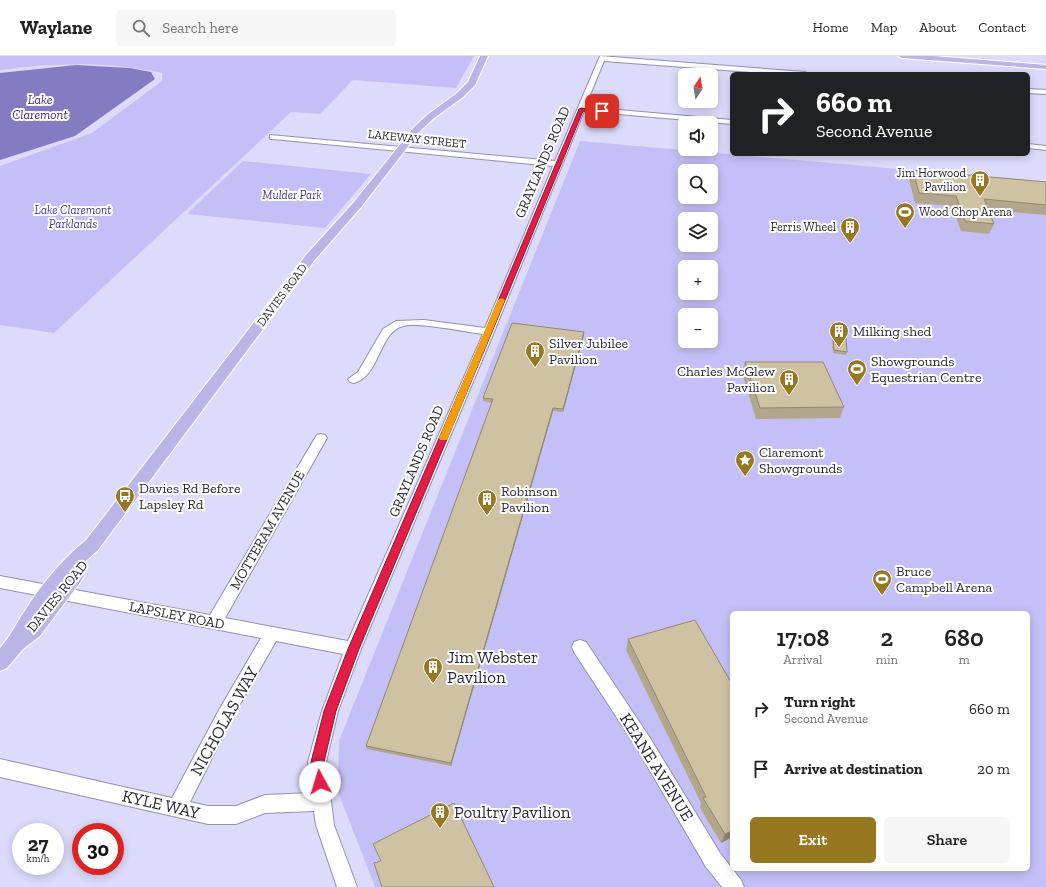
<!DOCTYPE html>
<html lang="en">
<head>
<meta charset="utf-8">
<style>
	body { margin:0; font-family:"Zilla Slab",serif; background:#f6f6f6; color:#222; height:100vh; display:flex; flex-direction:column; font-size:15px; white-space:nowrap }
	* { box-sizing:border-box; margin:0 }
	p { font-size:13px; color:#767676 }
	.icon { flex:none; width:22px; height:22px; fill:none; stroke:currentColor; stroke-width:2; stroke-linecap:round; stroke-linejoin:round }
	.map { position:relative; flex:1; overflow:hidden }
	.panel { position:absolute; left:730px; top:555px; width:300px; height:260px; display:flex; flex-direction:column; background:#fff; border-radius:6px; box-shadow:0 2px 10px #0003 }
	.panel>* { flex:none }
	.hud { position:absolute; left:730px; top:16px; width:300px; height:84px; border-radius:6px; box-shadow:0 2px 10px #0003; background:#202124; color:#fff; overflow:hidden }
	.needle { width:26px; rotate:12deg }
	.controls { position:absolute; left:678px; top:12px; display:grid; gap:8px }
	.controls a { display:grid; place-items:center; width:40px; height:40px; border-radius:6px; background:#fff; box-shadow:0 2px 10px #0003; font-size:20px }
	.speed { position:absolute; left:12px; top:767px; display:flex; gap:8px; font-size:20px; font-weight:700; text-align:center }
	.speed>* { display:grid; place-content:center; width:52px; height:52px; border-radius:50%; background:#fff; box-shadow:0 2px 10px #0003; line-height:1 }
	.speed small { font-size:10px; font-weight:400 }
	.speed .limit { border:6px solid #d22; background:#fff; color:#111 }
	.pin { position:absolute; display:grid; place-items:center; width:34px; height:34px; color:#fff; margin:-17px; border-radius:8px; box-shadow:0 2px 6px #0006 }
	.me { position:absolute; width:44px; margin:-22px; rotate:354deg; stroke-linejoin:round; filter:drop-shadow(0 0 3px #0008) }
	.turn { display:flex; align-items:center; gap:14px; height:84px; padding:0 20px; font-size:18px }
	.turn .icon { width:52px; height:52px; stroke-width:2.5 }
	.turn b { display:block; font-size:28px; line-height:34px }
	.eta { display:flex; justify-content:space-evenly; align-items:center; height:68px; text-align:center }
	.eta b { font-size:24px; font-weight:600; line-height:28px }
	.cta { display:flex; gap:8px; margin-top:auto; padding:8px 20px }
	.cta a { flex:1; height:46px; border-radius:6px; background:#977720; color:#fff; font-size:16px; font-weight:600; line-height:46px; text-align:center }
	.cta a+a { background:#f6f6f6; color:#222 }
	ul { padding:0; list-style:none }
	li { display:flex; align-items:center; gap:12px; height:60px; padding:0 20px }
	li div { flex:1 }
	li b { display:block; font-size:15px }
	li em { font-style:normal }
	header { display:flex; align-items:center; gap:24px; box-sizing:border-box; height:56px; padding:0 20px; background:#fff; border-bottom:1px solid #e0e0e0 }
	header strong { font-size:19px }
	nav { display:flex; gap:22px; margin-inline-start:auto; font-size:14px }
	.search { width:280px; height:36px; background:#f6f6f6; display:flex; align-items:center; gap:10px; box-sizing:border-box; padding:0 14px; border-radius:6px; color:#767676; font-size:15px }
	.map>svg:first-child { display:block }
	.green { fill:#c4c0f7; fill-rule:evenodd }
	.water { fill:#847bc3 }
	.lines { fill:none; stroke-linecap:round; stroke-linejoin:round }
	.minor-casing { stroke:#9290ae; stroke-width:2 }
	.major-casing { stroke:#fff; stroke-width:2 }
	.minor { fill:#fff; fill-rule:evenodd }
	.major { fill:#bbb4e7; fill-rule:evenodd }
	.wall { fill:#b2a78c }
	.shaded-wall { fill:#918872 }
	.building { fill:#cfc2a3; stroke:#918872 }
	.route { fill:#e11d48; stroke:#92132f }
	.slow { fill:#f59e0b }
	.labels { text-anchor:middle; stroke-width:4; stroke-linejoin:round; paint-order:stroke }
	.far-street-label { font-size:12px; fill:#292834; stroke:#fff }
	.far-poi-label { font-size:12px; fill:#292834; stroke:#fff; text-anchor:end }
	.far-park-label { font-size:12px; font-style:italic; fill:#4a388e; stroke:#fff }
	.far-water-label { font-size:13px; font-style:italic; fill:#412d82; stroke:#fff }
	.street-label { font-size:14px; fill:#292834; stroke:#fff }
	.poi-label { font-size:14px; fill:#292834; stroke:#fff; text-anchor:start }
	.near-poi-label { font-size:17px; fill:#292834; stroke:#fff; text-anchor:start }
	.near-street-label { font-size:17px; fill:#292834; stroke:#fff }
</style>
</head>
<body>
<header>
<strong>Waylane</strong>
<div class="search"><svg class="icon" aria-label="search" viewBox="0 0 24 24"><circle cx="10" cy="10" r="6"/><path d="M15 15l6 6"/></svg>Search here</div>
<nav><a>Home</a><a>Map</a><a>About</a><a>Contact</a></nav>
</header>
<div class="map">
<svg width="1046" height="831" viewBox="0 0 1046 831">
	<rect width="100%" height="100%" fill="#dddbfc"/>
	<path class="green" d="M 0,0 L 474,0 L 456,32 L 353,24 L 320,58 L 291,56 L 54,277 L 0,269 L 0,110 L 92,77 L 162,25 L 162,17 C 108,5 54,7 0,14 Z
		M 580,85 L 1046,126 L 1046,831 L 375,831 L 338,736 L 339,685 ZM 685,115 L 711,115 L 711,141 L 685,141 ZM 685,163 L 711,163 L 711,189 L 685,189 ZM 685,211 L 711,211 L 711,237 L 685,237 ZM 685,259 L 711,259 L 711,285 L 685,285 ZM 732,557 L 1028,557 L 1028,813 L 732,813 Z
		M 243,105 L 371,118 L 325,172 L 187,158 Z"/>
	<path class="water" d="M 76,9 L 130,12 L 151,16 L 155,23 L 75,80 L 0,104 L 0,17 Z"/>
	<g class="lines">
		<defs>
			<path id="minor" d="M 600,0 L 805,16 L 808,18 L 778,18 L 604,5 L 585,51 L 732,64 L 732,68 L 584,55 L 494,276 L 361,593 L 338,655 L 326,706 L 334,769 L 357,831 L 337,831 L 316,769 L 314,755 L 265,757 L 236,768 L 208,768 L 0,721 L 0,703 L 172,742 L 219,654 L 261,582 L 0,532 L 0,520 L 210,559 L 315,382 L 317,379 L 321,378 L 325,379 L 327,382 L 225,562 L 348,585 L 483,278 C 464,276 420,266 403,270 C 379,276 380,320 354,327 L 350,326 L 348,323 L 358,316 L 383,273 L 396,265 L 424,264 L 485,272 L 553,110 L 273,83 L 270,83 L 270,79 L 555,105 ZM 276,585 L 343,598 L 322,655 L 308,706 L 312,737 L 265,739 L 236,750 L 208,750 L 190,746 L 231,664 Z
				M 1028,33 L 1046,34 L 1046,38 L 1028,37 Z
				M 1028,88 L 1046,90 L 1046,94 L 1028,92 Z
				M 580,584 L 586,586 L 650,682 L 720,797 L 741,824 L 744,831 L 722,831 L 706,811 L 638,694 L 574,596 L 572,591 L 574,586 Z"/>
			<path id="major" d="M 480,0 L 488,0 L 475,29 L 463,41 L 433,63 L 420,75 L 362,150 L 314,205 L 98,494 L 77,513 L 81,515 L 84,520 L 81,525 L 40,580 L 23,593 L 7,612 L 0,615 L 0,592 C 10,581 16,568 24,556 C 41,529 61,504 86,484 L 306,199 L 354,146 L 414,71 L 427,59 L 457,37 L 468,26 Z
				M 898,0 L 933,0 L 1046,9 L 1046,13 L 902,2 Z"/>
		</defs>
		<use href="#minor" class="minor-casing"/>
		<use href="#major" class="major-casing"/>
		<use href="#minor" class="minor"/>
		<use href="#major" class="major"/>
	</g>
	<path class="wall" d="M 913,114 L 1046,126 L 1046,159 L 988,154 L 994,168 L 989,178 L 961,175 L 952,150 L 915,147 L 909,124 Z
		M 584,276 L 584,279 L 563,356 L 553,355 L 451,710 L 367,693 L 366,690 L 492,347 L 483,345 L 483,342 Z
		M 833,282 L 847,296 L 846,299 L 833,297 L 832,285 Z
		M 745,306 L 844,351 L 840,362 L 756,363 L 742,317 Z
		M 628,583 L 732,628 L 732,781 L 721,787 L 700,752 L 701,747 L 626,594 Z"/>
	<path class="shaded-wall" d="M 584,276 L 584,279 L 563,356 L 563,353 Z
		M 553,352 L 553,355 L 451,710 L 451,707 Z
		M 732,775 L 732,781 L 721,787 L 725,778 Z"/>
	<path class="building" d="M 913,114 L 1046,126 L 1046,149 L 984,143 L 994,168 L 965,165 L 956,140 L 919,137 Z
		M 512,267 L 584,276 L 563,353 L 553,352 L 451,707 L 366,690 L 493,343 L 483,342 Z
		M 833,282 L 846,283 L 847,296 L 834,294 Z
		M 745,306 L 823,306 L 844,351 L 760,352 Z
		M 695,564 L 732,628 L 732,775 L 725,778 L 703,742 L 706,741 L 628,583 Z
		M 454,747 L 494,831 L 382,831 L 374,807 L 381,805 L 373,788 Z"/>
	<path class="route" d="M 581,52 L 605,55 L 602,57 L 583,55 L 492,276 L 359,593 L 336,655 L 324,706 L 326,726 L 324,730 L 320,732 L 315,730 L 311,706 L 324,655 L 348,593 L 485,276 L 579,53 Z"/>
	<path class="slow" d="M 502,242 L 505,244 L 448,382 L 447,384 L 440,384 L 439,382 L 498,244 Z"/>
	<defs>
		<symbol id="building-pin" viewBox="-11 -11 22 30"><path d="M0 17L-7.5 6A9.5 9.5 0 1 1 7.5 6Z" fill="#977720" stroke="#fff"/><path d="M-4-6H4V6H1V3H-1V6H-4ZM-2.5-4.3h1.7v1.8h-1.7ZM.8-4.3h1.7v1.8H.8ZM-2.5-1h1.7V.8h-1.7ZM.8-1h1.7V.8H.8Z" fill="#fff"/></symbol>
		<symbol id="stadium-pin" viewBox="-11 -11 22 30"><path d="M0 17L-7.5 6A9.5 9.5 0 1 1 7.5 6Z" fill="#977720" stroke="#fff"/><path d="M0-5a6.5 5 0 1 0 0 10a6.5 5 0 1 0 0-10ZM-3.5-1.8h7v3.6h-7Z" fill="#fff"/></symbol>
		<symbol id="sight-pin" viewBox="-11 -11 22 30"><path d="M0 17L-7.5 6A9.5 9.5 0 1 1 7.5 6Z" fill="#977720" stroke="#fff"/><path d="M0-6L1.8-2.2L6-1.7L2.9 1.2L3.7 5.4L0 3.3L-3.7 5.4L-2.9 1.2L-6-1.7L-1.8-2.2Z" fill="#fff"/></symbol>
		<symbol id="bus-pin" viewBox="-11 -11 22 30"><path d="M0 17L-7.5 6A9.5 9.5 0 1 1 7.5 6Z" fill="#977720" stroke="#fff"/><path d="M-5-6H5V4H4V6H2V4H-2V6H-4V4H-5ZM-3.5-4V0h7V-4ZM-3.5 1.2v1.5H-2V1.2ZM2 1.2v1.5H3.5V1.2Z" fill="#fff"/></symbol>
	</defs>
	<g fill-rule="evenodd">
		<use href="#building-pin" x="969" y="113" width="22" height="30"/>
		<use href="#stadium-pin" x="894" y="145" width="22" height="30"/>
		<use href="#building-pin" x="839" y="160" width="22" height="30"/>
		<use href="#building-pin" x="828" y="264" width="22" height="30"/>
		<use href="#building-pin" x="524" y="284" width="22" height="30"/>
		<use href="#stadium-pin" x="846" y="302" width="22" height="30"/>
		<use href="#building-pin" x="778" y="312" width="22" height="30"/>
		<use href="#sight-pin" x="734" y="393" width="22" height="30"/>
		<use href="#bus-pin" x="114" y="429" width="22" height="30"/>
		<use href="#building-pin" x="476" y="432" width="22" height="30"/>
		<use href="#stadium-pin" x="871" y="512" width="22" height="30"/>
		<use href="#building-pin" x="422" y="600" width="22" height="30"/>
		<use href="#building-pin" x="429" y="745" width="22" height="30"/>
	</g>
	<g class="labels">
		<g class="far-street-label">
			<text transform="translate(417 83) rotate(6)" y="4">LAKEWAY STREET</text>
			<text transform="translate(282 239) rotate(-53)" y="4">DAVIES ROAD</text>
		</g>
		<g class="far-poi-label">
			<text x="966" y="121">Jim Horwood<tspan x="966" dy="14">Pavilion</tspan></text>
			<text x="919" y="160" text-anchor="start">Wood Chop Arena</text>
			<text x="836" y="175">Ferris Wheel</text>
		</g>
		<g class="far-park-label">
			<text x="292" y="143">Mulder Park</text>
			<text x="73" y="158">Lake Claremont<tspan x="73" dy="14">Parklands</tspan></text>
		</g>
		<g class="far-water-label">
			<text x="40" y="48">Lake<tspan x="40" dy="15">Claremont</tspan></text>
		</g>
		<g class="street-label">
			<text transform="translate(542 106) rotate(-67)" y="5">GRAYLANDS ROAD</text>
			<text transform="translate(416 405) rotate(-67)" y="5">GRAYLANDS ROAD</text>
			<text transform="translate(267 474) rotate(-60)" y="5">MOTTERAM AVENUE</text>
			<text transform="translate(57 540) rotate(-51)" y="5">DAVIES ROAD</text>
			<text transform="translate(177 559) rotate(11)" y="5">LAPSLEY ROAD</text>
		</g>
		<g class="poi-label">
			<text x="853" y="280">Milking shed</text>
			<text x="549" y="292">Silver Jubilee<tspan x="549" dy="16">Pavilion</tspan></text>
			<text x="871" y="310">Showgrounds<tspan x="871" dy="16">Equestrian Centre</tspan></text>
			<text x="775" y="320" text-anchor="end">Charles McGlew<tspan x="775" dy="16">Pavilion</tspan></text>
			<text x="759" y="401">Claremont<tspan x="759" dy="16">Showgrounds</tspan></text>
			<text x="139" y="437">Davies Rd Before<tspan x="139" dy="16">Lapsley Rd</tspan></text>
			<text x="501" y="440">Robinson<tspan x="501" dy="16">Pavilion</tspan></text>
			<text x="896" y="520">Bruce<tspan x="896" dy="16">Campbell Arena</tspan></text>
		</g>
		<g class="near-poi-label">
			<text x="447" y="607">Jim Webster<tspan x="447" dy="20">Pavilion</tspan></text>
			<text x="454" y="762">Poultry Pavilion</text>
		</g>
		<g class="near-street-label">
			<text transform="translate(224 665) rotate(-61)" y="6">NICHOLAS WAY</text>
			<text transform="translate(657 711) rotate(58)" y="6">KEANE AVENUE</text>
			<text transform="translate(161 748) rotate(13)" y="6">KYLE WAY</text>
		</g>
	</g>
</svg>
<div class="controls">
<a><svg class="needle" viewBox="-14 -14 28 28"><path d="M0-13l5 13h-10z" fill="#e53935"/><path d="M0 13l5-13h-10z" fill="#767676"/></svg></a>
<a><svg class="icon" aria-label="sound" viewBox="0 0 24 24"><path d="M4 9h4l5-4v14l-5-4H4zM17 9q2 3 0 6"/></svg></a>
<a><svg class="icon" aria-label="search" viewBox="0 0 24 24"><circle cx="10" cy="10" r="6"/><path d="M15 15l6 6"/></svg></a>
<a><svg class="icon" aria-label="layers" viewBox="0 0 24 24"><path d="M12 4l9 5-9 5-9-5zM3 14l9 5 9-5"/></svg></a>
<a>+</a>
<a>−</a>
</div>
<div class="speed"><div>27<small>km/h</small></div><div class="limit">30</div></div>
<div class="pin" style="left:602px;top:55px;background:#d93025"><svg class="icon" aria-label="arrive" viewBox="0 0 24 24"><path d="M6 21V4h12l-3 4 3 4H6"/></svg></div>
<svg class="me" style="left:320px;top:726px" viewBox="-20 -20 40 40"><circle r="19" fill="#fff"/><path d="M0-13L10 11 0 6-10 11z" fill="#e11d48"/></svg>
<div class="hud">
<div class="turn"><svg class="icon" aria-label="right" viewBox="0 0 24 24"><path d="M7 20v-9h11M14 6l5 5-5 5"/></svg><div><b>660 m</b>Second Avenue</div></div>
</div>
<section class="panel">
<div class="eta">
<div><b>17:08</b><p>Arrival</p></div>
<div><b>2</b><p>min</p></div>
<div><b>680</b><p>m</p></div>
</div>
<ul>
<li><svg class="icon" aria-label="right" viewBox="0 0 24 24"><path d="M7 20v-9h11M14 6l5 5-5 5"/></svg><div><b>Turn right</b><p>Second Avenue</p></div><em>660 m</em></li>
<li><svg class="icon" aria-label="arrive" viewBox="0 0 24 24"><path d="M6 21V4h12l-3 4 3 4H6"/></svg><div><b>Arrive at destination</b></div><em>20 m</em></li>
</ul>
<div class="cta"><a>Exit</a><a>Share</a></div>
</section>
</div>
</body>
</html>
